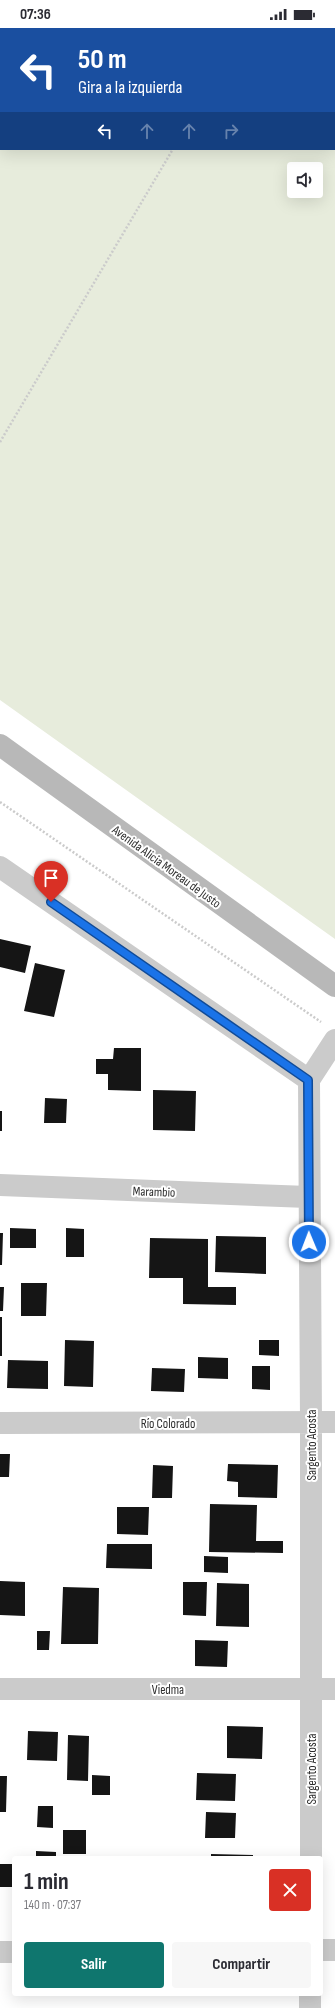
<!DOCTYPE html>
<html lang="es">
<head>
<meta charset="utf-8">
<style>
	body { margin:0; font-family:"Sofia Sans Condensed",sans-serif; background:#f7f7f7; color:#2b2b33; height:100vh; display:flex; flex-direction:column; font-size:15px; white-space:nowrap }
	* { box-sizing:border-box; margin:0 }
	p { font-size:13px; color:#7c7c81 }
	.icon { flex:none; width:22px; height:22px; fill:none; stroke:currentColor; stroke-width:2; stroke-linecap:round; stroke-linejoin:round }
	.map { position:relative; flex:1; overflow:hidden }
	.drawer { position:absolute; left:12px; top:1828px; width:311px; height:140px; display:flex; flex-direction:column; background:#fff; border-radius:4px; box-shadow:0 4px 16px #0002 }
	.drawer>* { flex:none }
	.hud { position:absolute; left:0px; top:0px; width:335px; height:122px; box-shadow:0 4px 16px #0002; background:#1a4fa0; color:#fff; overflow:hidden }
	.controls { position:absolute; left:287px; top:134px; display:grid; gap:8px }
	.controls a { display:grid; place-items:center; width:36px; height:36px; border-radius:4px; background:#fff; box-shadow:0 4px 16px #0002; font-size:20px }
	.pin { position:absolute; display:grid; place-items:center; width:34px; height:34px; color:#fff; margin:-41px -17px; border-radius:50% 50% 50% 0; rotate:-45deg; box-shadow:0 0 4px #0007 }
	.pin .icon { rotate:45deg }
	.me { position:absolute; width:44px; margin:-22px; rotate:359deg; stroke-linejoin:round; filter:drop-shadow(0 0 3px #0008) }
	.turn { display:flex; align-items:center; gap:14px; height:84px; padding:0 12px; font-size:18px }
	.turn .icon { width:52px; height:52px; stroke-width:2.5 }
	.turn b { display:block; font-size:28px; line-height:34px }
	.lanes { display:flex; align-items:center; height:38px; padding:0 12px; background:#0003; justify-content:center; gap:20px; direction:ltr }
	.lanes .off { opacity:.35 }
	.round { display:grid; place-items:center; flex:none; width:42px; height:42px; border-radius:4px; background:#f7f7f7 }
	.summary { display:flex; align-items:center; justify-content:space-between; height:68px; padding:0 12px }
	h1 { font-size:24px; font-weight:700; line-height:30px }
	.action { display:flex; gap:8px; margin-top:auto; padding:8px 12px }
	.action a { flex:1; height:46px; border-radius:4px; background:#0f766e; color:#fff; font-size:16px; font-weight:700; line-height:46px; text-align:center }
	.action a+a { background:#f7f7f7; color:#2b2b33 }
	.status { display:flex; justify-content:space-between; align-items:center; height:28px; padding:0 20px; background:#fff; direction:ltr }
	.status svg { height:11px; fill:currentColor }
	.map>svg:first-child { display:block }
	.green { fill:#e7ecdc; fill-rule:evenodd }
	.building { fill:#151515 }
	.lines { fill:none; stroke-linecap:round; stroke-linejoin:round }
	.path { stroke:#cbcbcb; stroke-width:2.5; stroke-dasharray:2 2; stroke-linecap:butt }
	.minor { stroke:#cbcbcb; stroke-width:22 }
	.secondary { stroke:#b8b8b8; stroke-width:22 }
	.route-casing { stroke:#114b97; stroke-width:10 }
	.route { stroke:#1a73e8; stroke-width:7 }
	.labels { text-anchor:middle; stroke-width:4; stroke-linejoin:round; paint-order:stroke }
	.street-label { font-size:13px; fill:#2e2e2e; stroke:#fff }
</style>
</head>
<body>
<div class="status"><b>07:36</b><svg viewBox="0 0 49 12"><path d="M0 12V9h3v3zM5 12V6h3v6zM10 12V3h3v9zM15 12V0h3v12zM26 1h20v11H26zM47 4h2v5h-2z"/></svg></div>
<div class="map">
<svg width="335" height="1980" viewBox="0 0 335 1980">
	<rect width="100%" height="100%" fill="#fff"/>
	<path class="green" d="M 0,0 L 335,0 L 335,911 L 0,672 ZM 1,1 L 334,1 L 334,121 L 1,121 ZM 294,141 L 316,141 L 316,163 L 294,163 Z"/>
	<path class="building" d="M 0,911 L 31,918 L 25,945 L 0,939 Z
		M 35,935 L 65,942 L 54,989 L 24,983 Z
		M 114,1020 L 141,1020 L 141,1063 L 108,1062 L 108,1046 L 96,1046 L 96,1031 L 113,1031 Z
		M 153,1062 L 196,1063 L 195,1103 L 153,1102 Z
		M 45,1070 L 67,1071 L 66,1095 L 44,1095 Z
		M 0,1083 L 2,1083 L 2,1103 L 0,1103 Z
		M 10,1200 L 36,1201 L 36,1220 L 10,1220 Z
		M 66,1200 L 84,1201 L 84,1229 L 66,1229 Z
		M 0,1205 L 3,1205 L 2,1237 L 0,1237 Z
		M 216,1208 L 266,1209 L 266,1246 L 215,1244 Z
		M 150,1210 L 208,1211 L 208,1259 L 236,1259 L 236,1277 L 183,1276 L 183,1250 L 149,1250 Z
		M 21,1255 L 47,1255 L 46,1288 L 21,1288 Z
		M 0,1259 L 4,1259 L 3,1283 L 0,1283 Z
		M 0,1289 L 2,1289 L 2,1328 L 0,1328 Z
		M 65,1312 L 94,1313 L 93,1359 L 64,1358 Z
		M 259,1312 L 279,1312 L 279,1328 L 259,1327 Z
		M 198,1329 L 228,1330 L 228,1351 L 198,1350 Z
		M 8,1332 L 48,1333 L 48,1361 L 7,1360 Z
		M 252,1338 L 270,1338 L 270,1362 L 252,1361 Z
		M 152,1340 L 185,1341 L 184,1364 L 151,1363 Z
		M 0,1426 L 10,1426 L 9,1449 L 0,1449 Z
		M 228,1436 L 278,1437 L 277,1470 L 238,1469 L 238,1454 L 227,1453 Z
		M 153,1437 L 173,1438 L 172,1470 L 152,1470 Z
		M 210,1476 L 257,1477 L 256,1513 L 283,1513 L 283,1525 L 209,1524 Z
		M 117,1479 L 149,1479 L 148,1507 L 117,1506 Z
		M 107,1516 L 152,1516 L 152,1541 L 106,1540 Z
		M 204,1528 L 228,1529 L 228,1545 L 204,1544 Z
		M 0,1553 L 25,1554 L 25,1588 L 0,1587 Z
		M 183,1554 L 207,1554 L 206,1588 L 183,1587 Z
		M 217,1555 L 249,1556 L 249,1599 L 216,1598 Z
		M 63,1559 L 99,1560 L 98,1616 L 61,1616 Z
		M 37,1603 L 50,1603 L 49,1622 L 37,1622 Z
		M 195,1612 L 228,1613 L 227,1639 L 195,1638 Z
		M 227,1698 L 263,1699 L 262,1731 L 227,1730 Z
		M 28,1703 L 58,1704 L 57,1733 L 27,1732 Z
		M 68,1707 L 89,1708 L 88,1753 L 67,1752 Z
		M 197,1745 L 236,1746 L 235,1773 L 196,1772 Z
		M 92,1747 L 110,1748 L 110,1767 L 92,1767 Z
		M 0,1748 L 7,1748 L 6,1784 L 0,1784 Z
		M 38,1778 L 53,1778 L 53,1800 L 37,1799 Z
		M 206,1784 L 236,1785 L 235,1810 L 205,1810 Z
		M 63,1802 L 86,1802 L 86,1826 L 63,1826 Z
		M 36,1823 L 56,1824 L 56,1830 L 36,1830 Z
		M 211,1826 L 253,1827 L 253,1830 L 211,1830 Z
		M 0,1836 L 14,1836 L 14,1859 L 0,1859 Z"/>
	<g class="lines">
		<path class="path" d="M 244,1 L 244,0
			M 0,414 L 173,121
			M 0,774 L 321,994"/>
		<path class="minor" d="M 0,839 L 309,1052
			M 0,1157 L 308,1169
			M 0,1395 L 335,1394
			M 0,1661 L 335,1661
			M 311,1830 L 311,1394 L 309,1052 L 335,1012
			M 321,1922 L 335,1922
			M 0,1924 L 14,1924
			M 310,1980 L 310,1966"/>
		<path class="secondary" d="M 0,717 L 335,958"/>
	</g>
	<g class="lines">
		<defs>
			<path id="route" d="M 51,874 L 308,1052 L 309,1214"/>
		</defs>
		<use href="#route" class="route-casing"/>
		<use href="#route" class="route"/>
	</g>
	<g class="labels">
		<g class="street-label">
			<text transform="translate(167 838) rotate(36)" y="5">Avenida Alicia Moreau de Justo</text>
			<text transform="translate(154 1163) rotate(2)" y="5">Marambio</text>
			<text x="168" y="1400">Río Colorado</text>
			<text transform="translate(311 1417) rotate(-90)" y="5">Sargento Acosta</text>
			<text x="168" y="1666">Viedma</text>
			<text transform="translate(311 1741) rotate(-90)" y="5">Sargento Acosta</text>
		</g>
	</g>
</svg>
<div class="controls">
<a><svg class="icon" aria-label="sound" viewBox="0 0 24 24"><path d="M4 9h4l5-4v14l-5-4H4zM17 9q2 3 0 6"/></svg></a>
</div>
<div class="pin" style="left:51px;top:874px;background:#d93025"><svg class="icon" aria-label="arrive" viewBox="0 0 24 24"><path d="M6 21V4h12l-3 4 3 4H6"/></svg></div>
<svg class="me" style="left:309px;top:1214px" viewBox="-20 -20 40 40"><circle r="17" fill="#1a73e8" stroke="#fff" stroke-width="3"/><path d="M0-11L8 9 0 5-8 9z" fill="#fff"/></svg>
<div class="hud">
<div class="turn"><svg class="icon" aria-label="left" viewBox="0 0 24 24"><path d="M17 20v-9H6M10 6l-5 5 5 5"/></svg><div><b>50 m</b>Gira a la izquierda</div></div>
<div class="lanes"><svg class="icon" aria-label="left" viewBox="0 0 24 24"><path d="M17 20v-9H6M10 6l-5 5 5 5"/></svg><svg class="icon off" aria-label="ahead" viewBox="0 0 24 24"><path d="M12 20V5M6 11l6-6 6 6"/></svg><svg class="icon off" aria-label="ahead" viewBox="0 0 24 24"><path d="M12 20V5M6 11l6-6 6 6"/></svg><svg class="icon off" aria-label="right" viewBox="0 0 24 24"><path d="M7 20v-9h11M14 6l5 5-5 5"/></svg></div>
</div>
<section class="drawer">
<div class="summary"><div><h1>1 min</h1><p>140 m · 07:37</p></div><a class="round" style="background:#d93025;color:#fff"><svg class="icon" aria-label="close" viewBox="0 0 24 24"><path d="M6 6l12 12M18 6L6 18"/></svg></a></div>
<div class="action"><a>Salir</a><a>Compartir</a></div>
</section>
</div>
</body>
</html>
